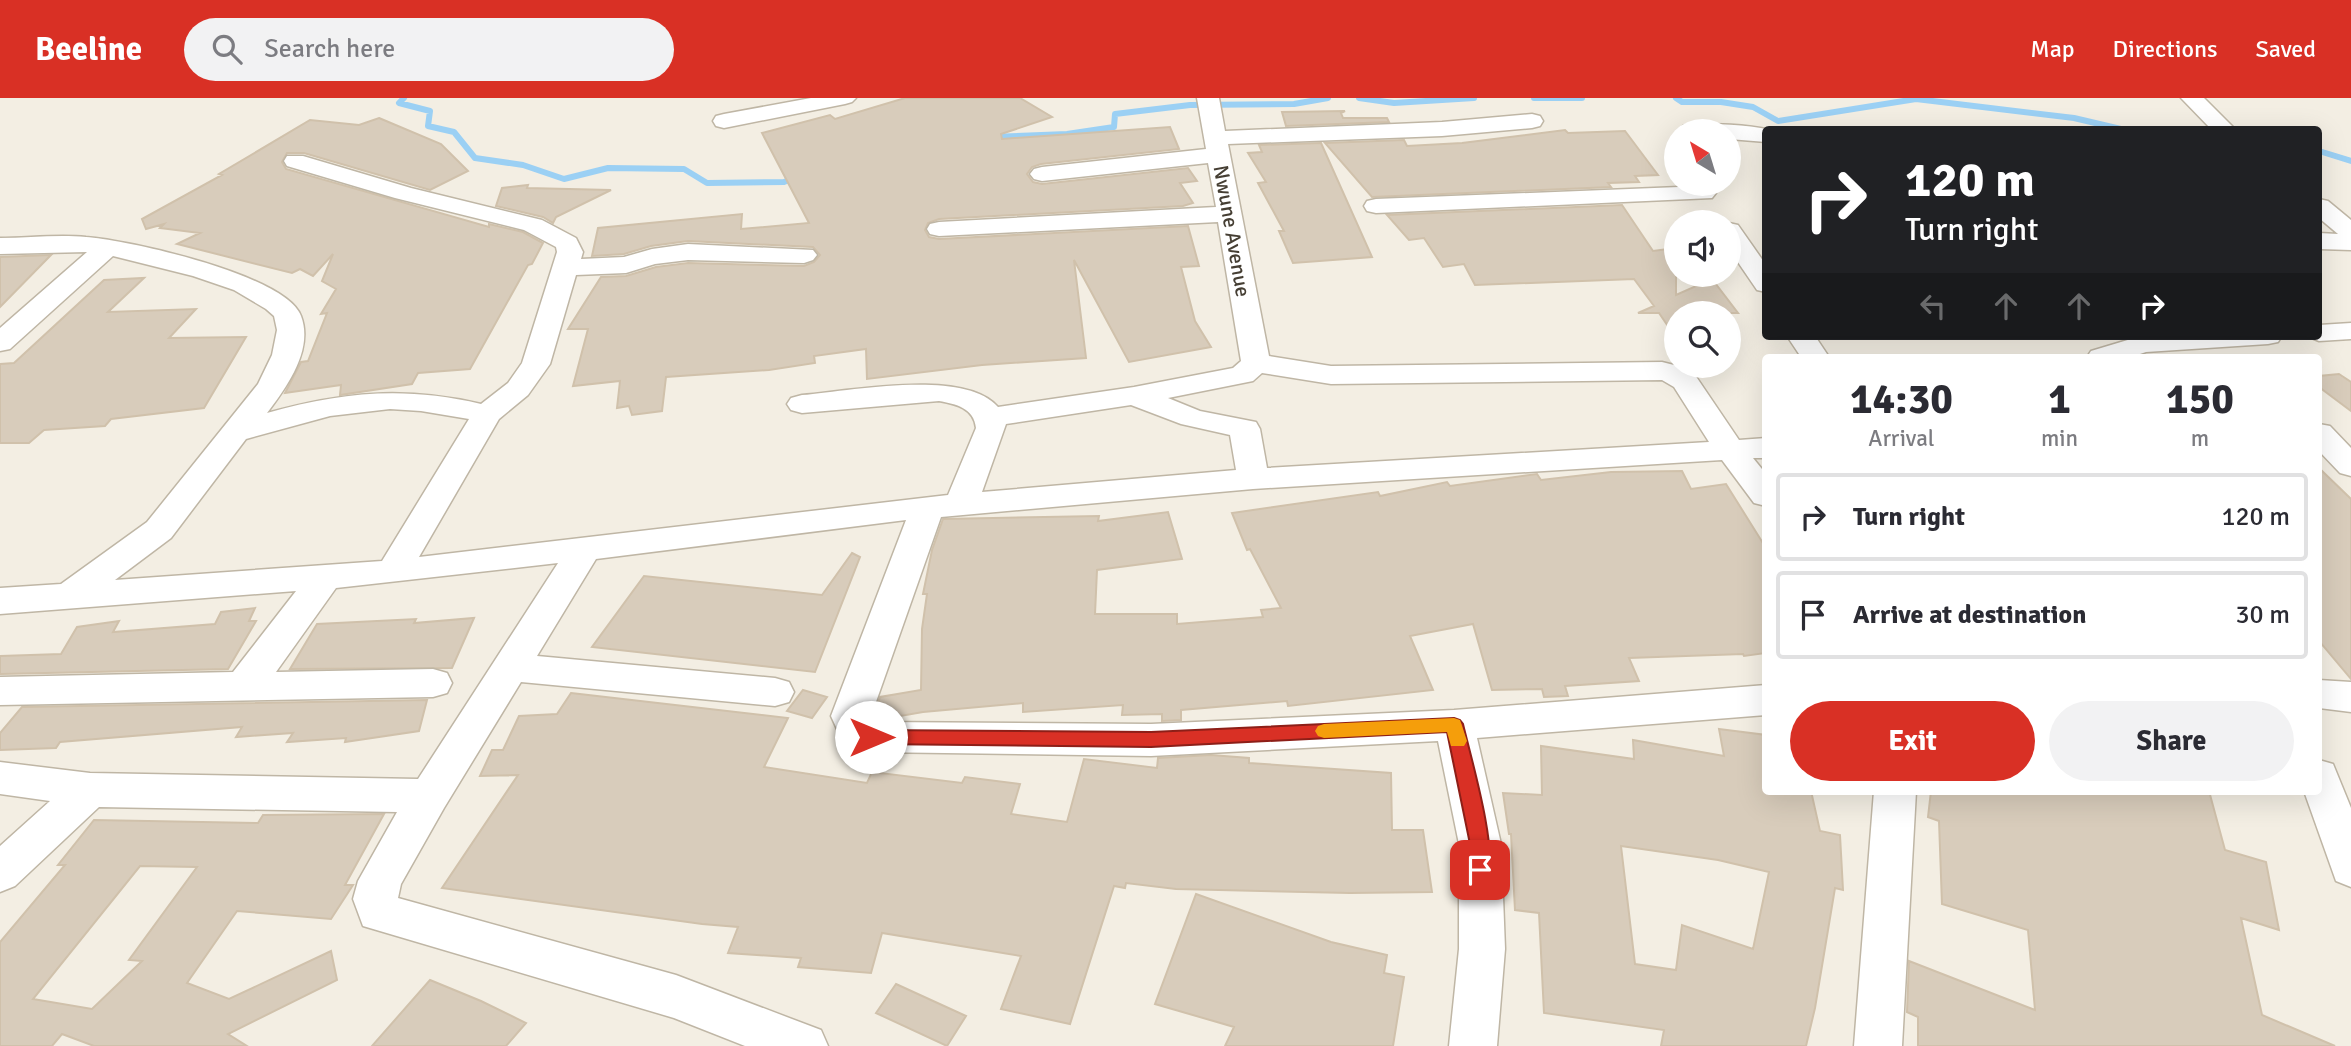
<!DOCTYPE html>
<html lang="en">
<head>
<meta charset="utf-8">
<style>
	body { margin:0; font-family:Signika,sans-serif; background:#f2f2f3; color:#2b2b33; height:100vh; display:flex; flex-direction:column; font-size:26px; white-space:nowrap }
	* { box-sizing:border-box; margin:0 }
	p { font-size:23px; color:#7c7c81 }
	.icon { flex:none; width:38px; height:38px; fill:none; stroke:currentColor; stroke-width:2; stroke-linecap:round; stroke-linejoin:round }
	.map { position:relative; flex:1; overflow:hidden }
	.sheet { position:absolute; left:1762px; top:256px; width:560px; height:441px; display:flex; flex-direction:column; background:#fff; border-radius:7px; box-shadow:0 7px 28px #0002 }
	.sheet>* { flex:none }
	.banner { position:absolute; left:1762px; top:28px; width:560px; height:214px; border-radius:7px; box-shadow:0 7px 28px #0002; background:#202124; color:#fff; overflow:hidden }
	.needle { width:46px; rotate:322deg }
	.controls { position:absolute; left:1664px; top:21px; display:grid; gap:14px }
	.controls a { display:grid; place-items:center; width:77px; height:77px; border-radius:50%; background:#fff; box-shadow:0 7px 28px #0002; font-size:35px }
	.pin { position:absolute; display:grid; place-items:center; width:60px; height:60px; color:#fff; margin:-30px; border-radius:14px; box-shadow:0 4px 10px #0006 }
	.me { position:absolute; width:77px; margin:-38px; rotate:90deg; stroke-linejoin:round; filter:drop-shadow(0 0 5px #0008) }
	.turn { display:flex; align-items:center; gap:24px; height:147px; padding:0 28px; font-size:32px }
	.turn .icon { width:91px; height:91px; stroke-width:2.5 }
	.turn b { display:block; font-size:49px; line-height:60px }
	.lanes { display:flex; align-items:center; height:66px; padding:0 28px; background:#0003; justify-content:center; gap:35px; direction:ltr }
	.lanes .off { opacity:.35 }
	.eta { display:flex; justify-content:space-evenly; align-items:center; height:119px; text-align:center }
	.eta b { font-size:42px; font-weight:800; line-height:49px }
	.action { display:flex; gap:14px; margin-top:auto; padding:14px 28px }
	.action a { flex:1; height:80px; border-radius:42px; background:#d93025; color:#fff; font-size:28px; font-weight:800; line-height:80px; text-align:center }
	.action a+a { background:#f2f2f3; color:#2b2b33 }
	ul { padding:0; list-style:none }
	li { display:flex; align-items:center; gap:21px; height:88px; margin:0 14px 10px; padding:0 14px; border:4px solid #e1e1e2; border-radius:7px }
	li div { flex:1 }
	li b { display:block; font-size:26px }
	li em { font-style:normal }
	header { display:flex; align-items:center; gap:42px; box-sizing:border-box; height:98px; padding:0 35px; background:#d93025; color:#fff }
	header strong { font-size:33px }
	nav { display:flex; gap:38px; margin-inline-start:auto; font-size:24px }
	.search { width:490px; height:63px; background:#f2f2f3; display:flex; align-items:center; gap:18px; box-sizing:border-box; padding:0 24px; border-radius:38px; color:#7c7c81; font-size:26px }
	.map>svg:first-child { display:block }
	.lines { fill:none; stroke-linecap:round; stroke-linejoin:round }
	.stream { stroke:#9bd0f4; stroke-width:6 }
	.building { fill:#d8ccbb; stroke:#d0c1ab; stroke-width:2; fill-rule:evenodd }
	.minor-casing { stroke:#bfb6a5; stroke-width:3 }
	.minor { fill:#fff; fill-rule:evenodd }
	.route { fill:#d93025; stroke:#8d1f18; stroke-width:2 }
	.slow { fill:#f59e0b }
	.labels { text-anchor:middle; stroke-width:5; stroke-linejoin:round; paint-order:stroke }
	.far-street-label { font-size:21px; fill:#453e33; stroke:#fff }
</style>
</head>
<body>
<header>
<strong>Beeline</strong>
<div class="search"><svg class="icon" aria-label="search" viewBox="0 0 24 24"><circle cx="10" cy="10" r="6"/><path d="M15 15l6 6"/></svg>Search here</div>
<nav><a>Map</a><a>Directions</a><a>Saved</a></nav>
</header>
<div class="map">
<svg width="2351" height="948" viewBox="0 0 2351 948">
	<rect width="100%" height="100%" fill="#f3eee3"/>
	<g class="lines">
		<path class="stream" d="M 404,0 L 399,5 L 430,13 L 428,28 L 454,34 L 475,60 L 523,67 L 564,81 L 608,70 L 684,71 L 707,85 L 784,84 L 797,79
			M 1359,0 L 1394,5 L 1474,0
			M 1534,0 L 1582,0
			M 1676,0 L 1682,4 L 1721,4 L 1753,9 L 1778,23 L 1916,1 L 2074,20 L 2125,32
			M 990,39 L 1067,36 L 1114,29 L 1115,16 L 1190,7 L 1294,6 L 1328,0
			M 2319,53 L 2351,63"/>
	</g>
	<path class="building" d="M 905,0 L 1020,0 L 1052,19 L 1001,36 L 1002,41 L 1170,29 L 1179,51 L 1041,66 L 1032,69 L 1027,76 L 1033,84 L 1042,86 L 1188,70 L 1197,83 L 1180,85 L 1193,105 L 1183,108 L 939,121 L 928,125 L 925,132 L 929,139 L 939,141 L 1188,128 L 1199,168 L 1181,169 L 1195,223 L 1211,249 L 1129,264 L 1074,162 L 1086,260 L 982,267 L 867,281 L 866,251 L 814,258 L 815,265 L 769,272 L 666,279 L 662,313 L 632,317 L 629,308 L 617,310 L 620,283 L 573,288 L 588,231 L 568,231 L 601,179 L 626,178 L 656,169 L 688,165 L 804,168 L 814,164 L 820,157 L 813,149 L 688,143 L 651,148 L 624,156 L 592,158 L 598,130 L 742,116 L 741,131 L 809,125 L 762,35 L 830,17 L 835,21 Z
		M 1345,13 L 1341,15 L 1343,20 L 1387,20 L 1389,24 L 1286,28 L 1282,14 Z
		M 379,20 L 441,46 L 468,73 L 430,92 L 304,55 L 287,55 L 282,64 L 286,71 L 489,129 L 489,126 L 523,134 L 543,145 L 532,166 L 528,167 L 470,271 L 418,275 L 412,286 L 340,297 L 341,287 L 285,295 L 301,264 L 308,263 L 327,215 L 321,216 L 336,191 L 322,183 L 333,156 L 313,178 L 300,171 L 292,175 L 177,146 L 200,135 L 160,130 L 164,126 L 146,131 L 142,121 L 222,77 L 219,76 L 310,22 L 359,27 Z
		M 1565,32 L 1568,35 L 1625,33 L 1658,77 L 1635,78 L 1639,84 L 1608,85 L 1611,89 L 1372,99 L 1325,45 L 1404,42 L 1407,48 L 1462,45 Z
		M 1321,45 L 1372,159 L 1293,165 L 1279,133 L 1284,133 L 1258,85 L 1266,84 L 1248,55 L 1262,54 L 1259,47 Z
		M 528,87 L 527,90 L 611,92 L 556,119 L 553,125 L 543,119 L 496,108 L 502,90 Z
		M 1622,107 L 1653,153 L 1676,150 L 1676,197 L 1712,181 L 1738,215 L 1676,215 L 1676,240 L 1659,215 L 1638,215 L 1654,208 L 1634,181 L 1475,187 L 1464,166 L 1443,169 L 1424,140 L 1409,142 L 1387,117 Z
		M 51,157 L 0,209 L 0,159 Z
		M 144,180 L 108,214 L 196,211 L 169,240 L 246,239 L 204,310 L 111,321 L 105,328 L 44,332 L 29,345 L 0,345 L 0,266 L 14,265 L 104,182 Z
		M 2339,276 L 2351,284 L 2351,313 L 2319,289 L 2319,278 Z
		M 2319,370 L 2351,401 L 2351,581 L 2319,543 Z
		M 1682,373 L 1691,391 L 1726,386 L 1766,450 L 1766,555 L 1744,558 L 1743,556 L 1629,560 L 1639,583 L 1565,588 L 1568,598 L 1544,599 L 1542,591 L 1492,592 L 1473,526 L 1410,538 L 1433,592 L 1288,608 L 1287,603 L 1181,612 L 1181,622 L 1162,623 L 1162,616 L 1122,617 L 1123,607 L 1023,614 L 1023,605 L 923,614 L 883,621 L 874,617 L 880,599 L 921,592 L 922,531 L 927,496 L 923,496 L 932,452 L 943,421 L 1099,418 L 1098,423 L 1168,414 L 1182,461 L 1097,472 L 1095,516 L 1177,516 L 1177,526 L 1263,519 L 1261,512 L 1281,510 L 1250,451 L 1247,452 L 1232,415 L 1378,394 L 1380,398 L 1447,384 L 1450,388 L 1537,376 L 1541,382 L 1611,374 Z
		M 852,455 L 860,459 L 815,574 L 592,549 L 644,478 L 822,497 Z
		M 255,510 L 249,523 L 256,523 L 228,571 L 0,576 L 0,558 L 61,556 L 77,529 L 119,523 L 113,534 L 215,526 L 221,514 Z
		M 474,520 L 452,570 L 290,571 L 317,526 L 416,521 L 414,525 Z
		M 803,592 L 827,599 L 812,620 L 787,613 Z
		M 571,595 L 788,620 L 764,669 L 867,685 L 872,674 L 962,685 L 965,679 L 1020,686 L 1011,716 L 1067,724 L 1084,661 L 1157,670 L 1158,660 L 1211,657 L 1249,660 L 1249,665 L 1391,675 L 1392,732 L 1423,732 L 1432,794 L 1350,795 L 1176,791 L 1126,785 L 1125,790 L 1114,788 L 1070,926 L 1001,911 L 1021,858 L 882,835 L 871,875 L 798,869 L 801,860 L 728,855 L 738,829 L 702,826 L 442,790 L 518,677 L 480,678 L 492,652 L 503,652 L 519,618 L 557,616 Z
		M 427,602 L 419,633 L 345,644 L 346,640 L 287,644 L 293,635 L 236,639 L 242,629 L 60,644 L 56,650 L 0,652 L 0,635 L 22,609 Z
		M 1719,631 L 1766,637 L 1766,693 L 1811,693 L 1820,733 L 1840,737 L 1843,792 L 1835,790 L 1815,910 L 1806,948 L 1661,948 L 1664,932 L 1544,915 L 1539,815 L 1515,812 L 1511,736 L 1509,736 L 1503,695 L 1542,697 L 1541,648 L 1634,661 L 1633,642 L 1724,658 ZM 1621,748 L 1718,762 L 1769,774 L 1753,851 L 1682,827 L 1676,872 L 1635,866 Z
		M 1931,693 L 2209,693 L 2225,752 L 2266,764 L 2279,832 L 2241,820 L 2262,917 L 2335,948 L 1918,948 L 1918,919 L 1907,914 L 1909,863 L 2035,912 L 2028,832 L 1942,806 L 1939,723 L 1928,719 Z
		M 384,716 L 345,787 L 353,787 L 331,821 L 237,813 L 187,885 L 229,901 L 331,853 L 337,882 L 228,936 L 247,948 L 94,948 L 62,936 L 52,948 L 0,948 L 0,844 L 65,767 L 58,767 L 94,722 L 258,725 L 263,717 ZM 140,768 L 197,769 L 129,862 L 142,863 L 92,911 L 33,901 Z
		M 1196,796 L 1331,844 L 1387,857 L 1384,875 L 1404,879 L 1393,948 L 1225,948 L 1234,929 L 1155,906 Z
		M 430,882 L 481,903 L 526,925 L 506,948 L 372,948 Z
		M 896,886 L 966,918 L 947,948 L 876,915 Z"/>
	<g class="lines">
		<defs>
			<path id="minor" d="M 811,0 L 856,0 L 852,4 L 845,6 L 724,30 L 716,28 L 713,23 L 716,18 L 724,16 Z
				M 1197,0 L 1219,0 L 1225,33 L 1442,24 L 1532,16 L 1540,18 L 1543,23 L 1540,28 L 1532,30 L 1442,38 L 1228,46 L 1269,258 L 1331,268 L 1662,264 L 1686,270 L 1695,277 L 1739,342 L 1766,340 L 1766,360 L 1753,360 L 1766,376 L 1766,408 L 1754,405 L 1722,362 L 1253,391 L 941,419 L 871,618 L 877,624 L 1151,626 L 1454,612 L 1766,587 L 1766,617 L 1477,640 L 1501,746 L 1505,851 L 1497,948 L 1449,948 L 1459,851 L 1459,746 L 1438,643 L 1151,658 L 871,654 L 842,642 L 831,618 L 906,422 L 596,461 L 537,558 L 775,580 L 789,584 L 794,594 L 789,604 L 775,608 L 521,584 L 444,710 L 401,786 L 398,800 L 676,877 L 821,932 L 828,948 L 745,948 L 674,920 L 363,828 L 353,801 L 358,783 L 397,714 L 99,709 L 15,788 L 0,794 L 0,748 L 50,703 L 0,696 L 0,664 L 90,675 L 418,681 L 558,465 L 336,490 L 276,574 L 433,571 L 447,575 L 452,585 L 447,595 L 433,599 L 0,607 L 0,579 L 233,574 L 296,493 L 0,516 L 0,490 L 61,486 L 147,424 L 258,286 L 272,257 L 277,232 L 274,218 L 266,211 L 234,192 L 193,178 L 113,158 L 10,251 L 0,253 L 0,230 L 87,154 L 0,156 L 0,140 C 28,140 58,136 86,139 C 128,142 286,177 301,218 C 314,252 286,290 267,315 C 342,294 404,288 481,306 L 508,285 L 522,265 L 557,154 L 556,149 L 524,132 L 395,100 L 287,68 L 284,63 L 287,58 L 303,58 L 411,90 L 542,122 L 576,140 L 583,154 L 581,161 L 624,159 L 652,151 L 688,146 L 813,152 L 817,157 L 813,162 L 804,165 L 688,162 L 655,166 L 626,175 L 576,177 L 550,266 L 528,297 L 499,321 L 419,459 L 948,397 L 976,330 C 974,310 956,306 939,303 L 802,315 L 791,312 L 787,306 L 791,300 L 802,297 C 850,293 965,270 998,309 L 1134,289 L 1233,270 L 1241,263 L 1218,124 L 939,138 L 930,136 L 927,131 L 930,126 L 939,124 L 1216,109 L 1208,65 L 1042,83 L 1034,81 L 1030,76 L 1034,71 L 1042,69 L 1206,51 ZM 1262,275 L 1331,286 L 1662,282 L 1674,289 L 1709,344 L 1267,370 L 1260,331 L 1256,324 L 1200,313 L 1168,300 L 1253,283 ZM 1131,307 L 1181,326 L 1230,337 L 1236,372 L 982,394 L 1006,326 ZM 390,311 L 421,313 L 469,321 L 382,463 L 115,482 L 171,440 L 246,341 L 330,318 Z
				M 2181,0 L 2204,0 L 2236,32 L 2212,32 Z
				M 1691,26 C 1717,26 1744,26 1771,32 L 1766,32 L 1766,44 L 1729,41 L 1729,33 L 1680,33 L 1683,28 Z
				M 1704,88 L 1712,90 L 1716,95 L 1712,100 L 1376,115 L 1367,113 L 1364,108 L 1367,103 L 1376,101 Z
				M 2319,101 L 2328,103 L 2351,122 L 2351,152 L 2319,151 L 2319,135 L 2338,136 L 2319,120 Z
				M 1729,125 L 1738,127 L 1766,167 L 1766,194 L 1757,192 L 1729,151 Z
				M 2351,225 L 2351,241 L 2319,243 L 2307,238 L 2319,238 L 2319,227 Z
				M 1787,238 L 1815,238 L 1829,259 L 1801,259 Z
				M 2141,238 L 2282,238 L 2278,244 L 2268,246 L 2146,254 L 2131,259 L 2087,259 L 2091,253 Z
				M 2319,326 L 2330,328 L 2351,350 L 2351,378 L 2340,375 L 2319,353 Z
				M 2319,582 L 2351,584 L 2351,614 L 2319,610 Z
				M 2319,662 L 2333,666 L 2351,710 L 2351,789 L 2336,783 L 2304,693 L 2319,693 Z
				M 1874,693 L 1916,693 L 1902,948 L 1854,948 Z"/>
		</defs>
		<use href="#minor" class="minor-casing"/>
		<use href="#minor" class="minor"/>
	</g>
	<path class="route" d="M 1454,620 L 1460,622 L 1463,626 C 1470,656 1499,755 1487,778 L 1480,781 L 1473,778 L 1470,772 L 1470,746 L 1447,634 L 1151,649 L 871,646 L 864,644 L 862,639 L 864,634 L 871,632 L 1151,634 Z"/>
	<path class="slow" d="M 1454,620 L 1460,622 L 1467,643 L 1464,648 L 1451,648 L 1447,634 L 1324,640 L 1318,638 L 1315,633 L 1318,628 L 1324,626 Z"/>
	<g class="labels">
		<g class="far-street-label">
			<text transform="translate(1232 133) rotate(80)" y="7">Nwune Avenue</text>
		</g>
	</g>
</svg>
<div class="controls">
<a><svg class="needle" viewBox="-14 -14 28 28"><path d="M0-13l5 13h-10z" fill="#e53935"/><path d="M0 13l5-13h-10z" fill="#7c7c81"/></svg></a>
<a><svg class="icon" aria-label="sound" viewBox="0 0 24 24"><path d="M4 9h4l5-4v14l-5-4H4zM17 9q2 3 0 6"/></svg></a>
<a><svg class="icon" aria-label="search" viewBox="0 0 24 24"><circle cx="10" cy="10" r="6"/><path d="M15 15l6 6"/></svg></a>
</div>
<div class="pin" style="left:1480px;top:772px;background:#d93025"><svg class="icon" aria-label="arrive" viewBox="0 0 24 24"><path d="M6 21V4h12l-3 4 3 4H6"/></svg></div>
<svg class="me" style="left:871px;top:639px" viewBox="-20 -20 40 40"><circle r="19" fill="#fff"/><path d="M0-13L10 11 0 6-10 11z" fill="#d93025"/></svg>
<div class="banner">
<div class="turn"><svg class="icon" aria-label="right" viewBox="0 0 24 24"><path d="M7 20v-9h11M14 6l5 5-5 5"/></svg><div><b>120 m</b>Turn right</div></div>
<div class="lanes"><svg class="icon off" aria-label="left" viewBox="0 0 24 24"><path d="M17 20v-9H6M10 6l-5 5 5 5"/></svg><svg class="icon off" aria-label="ahead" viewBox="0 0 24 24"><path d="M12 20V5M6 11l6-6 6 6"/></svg><svg class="icon off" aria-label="ahead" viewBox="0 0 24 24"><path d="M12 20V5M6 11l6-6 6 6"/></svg><svg class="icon" aria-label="right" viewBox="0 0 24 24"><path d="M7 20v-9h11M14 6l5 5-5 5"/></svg></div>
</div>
<section class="sheet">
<div class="eta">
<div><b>14:30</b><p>Arrival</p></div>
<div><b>1</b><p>min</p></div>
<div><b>150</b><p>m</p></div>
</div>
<ul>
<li><svg class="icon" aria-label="right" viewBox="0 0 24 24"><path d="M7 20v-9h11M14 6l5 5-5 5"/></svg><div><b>Turn right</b></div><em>120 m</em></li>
<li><svg class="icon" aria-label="arrive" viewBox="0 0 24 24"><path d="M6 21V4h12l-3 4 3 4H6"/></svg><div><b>Arrive at destination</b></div><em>30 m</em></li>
</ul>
<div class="action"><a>Exit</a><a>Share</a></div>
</section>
</div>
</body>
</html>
